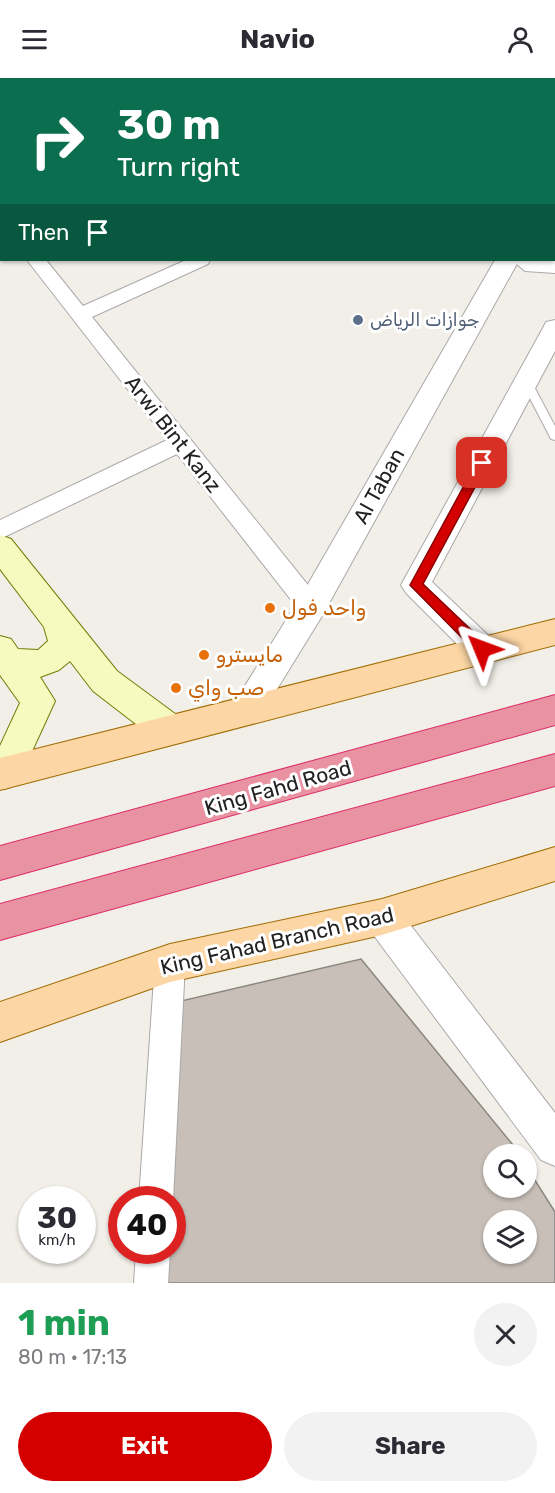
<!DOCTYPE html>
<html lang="en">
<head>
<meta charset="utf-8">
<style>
	body { margin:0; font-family:Rubik,Vazirmatn,sans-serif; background:#f2f2f3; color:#2b2b33; height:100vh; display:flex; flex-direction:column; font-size:22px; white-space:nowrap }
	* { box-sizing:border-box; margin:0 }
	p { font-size:20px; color:#7c7c81 }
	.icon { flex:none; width:33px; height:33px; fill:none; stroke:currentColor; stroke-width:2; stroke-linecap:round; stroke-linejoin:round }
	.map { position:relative; height:1205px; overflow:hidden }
	.panel { display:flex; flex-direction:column; background:#fff; flex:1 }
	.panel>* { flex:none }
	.hud { position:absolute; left:0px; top:0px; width:555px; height:183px; box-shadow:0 2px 4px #0004; background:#0b6e4f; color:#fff; overflow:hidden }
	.controls { position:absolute; left:483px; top:1066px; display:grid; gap:12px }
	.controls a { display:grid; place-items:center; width:54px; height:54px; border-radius:50%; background:#fff; box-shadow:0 2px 4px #0004; font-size:30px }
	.speed { position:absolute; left:18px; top:1108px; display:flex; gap:12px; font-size:30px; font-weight:700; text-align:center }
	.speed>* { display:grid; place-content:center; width:78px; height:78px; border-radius:50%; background:#fff; box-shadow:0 2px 4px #0004; line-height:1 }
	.speed small { font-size:15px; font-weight:400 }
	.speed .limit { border:9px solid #d22; background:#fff; color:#111 }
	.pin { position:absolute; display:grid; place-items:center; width:51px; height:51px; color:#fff; margin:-26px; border-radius:12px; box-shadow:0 3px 9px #0006 }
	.me { position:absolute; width:66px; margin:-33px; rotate:314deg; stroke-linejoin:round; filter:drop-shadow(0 0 4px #0008) }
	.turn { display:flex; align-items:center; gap:21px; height:126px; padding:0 18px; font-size:27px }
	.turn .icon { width:78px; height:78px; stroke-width:2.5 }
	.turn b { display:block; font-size:42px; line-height:51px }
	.then { display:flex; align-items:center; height:57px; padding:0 18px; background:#0003; gap:12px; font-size:22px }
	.round { display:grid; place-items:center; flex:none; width:63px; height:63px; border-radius:32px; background:#f2f2f3 }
	.overview { display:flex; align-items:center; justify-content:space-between; height:102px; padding:0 18px }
	h1 { font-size:36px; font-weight:700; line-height:45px; color:#1e9e55 }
	.cta { display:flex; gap:12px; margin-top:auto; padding:12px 18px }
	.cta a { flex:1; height:69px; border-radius:36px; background:#d40000; color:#fff; font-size:24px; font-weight:700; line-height:69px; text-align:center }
	.cta a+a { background:#f2f2f3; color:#2b2b33 }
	header { display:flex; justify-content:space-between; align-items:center; height:78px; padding:0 18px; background:#fff; font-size:27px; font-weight:700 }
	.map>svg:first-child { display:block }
	.building { fill:#c7bfb8; stroke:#8b8681; stroke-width:1.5; fill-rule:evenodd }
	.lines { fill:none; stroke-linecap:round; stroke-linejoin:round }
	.service-casing { stroke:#a9a9a9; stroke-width:2 }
	.minor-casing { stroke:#a9a9a9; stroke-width:2 }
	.tertiary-casing { stroke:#a9a9a9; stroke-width:2 }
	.secondary-casing { stroke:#707d05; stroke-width:2 }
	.primary-casing { stroke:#a06b00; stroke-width:2 }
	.motorway-casing { stroke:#dc2a67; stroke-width:2 }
	.service { fill:#fff; fill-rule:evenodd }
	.minor { fill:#fff; fill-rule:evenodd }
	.tertiary { fill:#fff; fill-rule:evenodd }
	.secondary { fill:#f7fabf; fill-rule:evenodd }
	.primary { fill:#fcd6a4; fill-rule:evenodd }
	.motorway { fill:#e892a2; fill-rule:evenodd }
	.route { fill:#d40000; stroke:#8a0000; stroke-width:1.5 }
	.service-dot { fill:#5c6f8a; stroke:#fff; stroke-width:2 }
	.food-dot { fill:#e8710a; stroke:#fff; stroke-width:2 }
	.labels { text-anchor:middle; stroke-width:6; stroke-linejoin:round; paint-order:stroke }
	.far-service-label { font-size:18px; fill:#4e5e75; stroke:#fff; text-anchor:start }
	.street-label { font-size:21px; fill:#222; stroke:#fff }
	.food-label { font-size:21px; fill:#c56008; stroke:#fff; text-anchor:start }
</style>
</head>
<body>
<header><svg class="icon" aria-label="menu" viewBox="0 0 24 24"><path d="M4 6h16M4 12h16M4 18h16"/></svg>Navio<svg class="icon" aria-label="person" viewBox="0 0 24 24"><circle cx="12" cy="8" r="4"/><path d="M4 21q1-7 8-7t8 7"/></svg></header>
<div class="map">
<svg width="555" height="1205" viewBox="0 0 555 1205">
	<rect width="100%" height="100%" fill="#f2efe9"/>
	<path class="building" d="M 361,881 L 513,1067 L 520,1077 L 494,1077 L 494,1110 L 526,1110 L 526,1088 L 555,1134 L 555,1205 L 167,1205 L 169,1173 L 172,1173 L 172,1122 L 171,1122 L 181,923 ZM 494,1143 L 526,1143 L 526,1176 L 494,1176 Z"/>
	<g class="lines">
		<defs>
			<path id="service" d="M 526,300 L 531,303 L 555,348 L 555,362 L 551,361 L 521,303 Z"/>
			<path id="minor" d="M 95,0 L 112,0 L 113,2 L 96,2 Z
				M 0,129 L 2,129 L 2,141 L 0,141 Z
				M 27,182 L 46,182 L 83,228 L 186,182 L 210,182 L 208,186 L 92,239 L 320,522 L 323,529 L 320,536 L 311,539 L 302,536 L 177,376 L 0,461 L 0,442 L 167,362 Z
				M 512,182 L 555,183 L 555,195 L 525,193 Z
				M 170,870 L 181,874 L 185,885 L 173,1122 L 139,1122 L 155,885 L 159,874 Z
				M 136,1173 L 170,1173 L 168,1205 L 134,1205 Z"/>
			<path id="tertiary" d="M 555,107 L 555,122 L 554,123 L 554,108 Z
				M 495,182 L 519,182 L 322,538 L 258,642 L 247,646 L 236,642 L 231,632 L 236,622 L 300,520 Z
				M 555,242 L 555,273 L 432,504 L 493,562 L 497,571 L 493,580 L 482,584 L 471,580 L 406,515 L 401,507 L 543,250 L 546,244 Z
				M 382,821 L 395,827 L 555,1035 L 555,1088 L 541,1082 L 369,851 L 364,839 L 369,827 Z"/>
			<path id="secondary" d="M 0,457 L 11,461 L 117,593 L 182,641 L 187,652 L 182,663 L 170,667 L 158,663 L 93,613 L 70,583 L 59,592 L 40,599 L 55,623 L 17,706 L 5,711 L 0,709 L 0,668 L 20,625 L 0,597 L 0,558 L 11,561 L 18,571 L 38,572 L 48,563 L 44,549 L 0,491 Z"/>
			<path id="primary" d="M 194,0 L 218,0 L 193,2 Z
				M 284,0 L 308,0 L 283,2 Z
				M 0,51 L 2,51 L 2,65 L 0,65 Z
				M 0,79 L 2,79 L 2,93 L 0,93 Z
				M 555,541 L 555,567 L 0,712 L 0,680 Z
				M 555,769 L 555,803 L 382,857 L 170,904 L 0,964 L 0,924 L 170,866 L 382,821 Z"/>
			<path id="motorway" d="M 555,617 L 555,647 L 0,802 L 0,768 Z
				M 555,676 L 555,708 L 0,862 L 0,826 Z"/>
		</defs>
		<use href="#service" class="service-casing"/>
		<use href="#minor" class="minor-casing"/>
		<use href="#tertiary" class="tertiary-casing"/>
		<use href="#secondary" class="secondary-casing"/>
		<use href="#primary" class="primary-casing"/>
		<use href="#motorway" class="motorway-casing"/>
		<use href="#service" class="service"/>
		<use href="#minor" class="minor"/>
		<use href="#tertiary" class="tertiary"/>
		<use href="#secondary" class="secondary"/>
		<use href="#primary" class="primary"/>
		<use href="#motorway" class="motorway"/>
	</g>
	<path class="route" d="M 482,380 L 488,385 L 423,506 L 487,567 L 489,571 L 487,575 L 477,575 L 410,507 L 478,382 Z"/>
	<circle class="service-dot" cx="358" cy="242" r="6"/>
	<g class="food-dot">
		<circle cx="270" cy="530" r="6"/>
		<circle cx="204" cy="577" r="6"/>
		<circle cx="176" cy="610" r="6"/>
	</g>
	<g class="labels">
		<g class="far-service-label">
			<text x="370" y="248">جوازات الرياض</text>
		</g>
		<g class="street-label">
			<text transform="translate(173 356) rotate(52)" y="7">Arwi Bint Kanz</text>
			<text transform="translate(379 408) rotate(-61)" y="7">Al Taban</text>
			<text transform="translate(278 710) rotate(-16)" y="7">King Fahd Road</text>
			<text transform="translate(277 863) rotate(-13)" y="7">King Fahad Branch Road</text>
		</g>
		<g class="food-label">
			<text x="282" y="537">واحد فول</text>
			<text x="216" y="584">مايسترو</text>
			<text x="188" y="617">صب واي</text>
		</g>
	</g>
</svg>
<div class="controls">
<a><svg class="icon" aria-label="search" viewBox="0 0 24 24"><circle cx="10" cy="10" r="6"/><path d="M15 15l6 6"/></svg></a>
<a><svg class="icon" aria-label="layers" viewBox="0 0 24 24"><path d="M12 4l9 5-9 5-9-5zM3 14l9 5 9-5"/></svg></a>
</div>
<div class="speed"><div>30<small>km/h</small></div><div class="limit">40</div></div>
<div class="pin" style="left:482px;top:385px;background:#d93025"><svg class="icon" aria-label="arrive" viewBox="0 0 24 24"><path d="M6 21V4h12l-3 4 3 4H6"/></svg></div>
<svg class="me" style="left:482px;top:571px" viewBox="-20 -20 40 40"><path d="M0-17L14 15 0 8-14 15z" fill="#d40000" stroke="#fff" stroke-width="4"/></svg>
<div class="hud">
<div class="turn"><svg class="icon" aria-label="right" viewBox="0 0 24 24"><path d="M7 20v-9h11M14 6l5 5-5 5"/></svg><div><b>30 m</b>Turn right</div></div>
<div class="then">Then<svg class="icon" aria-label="arrive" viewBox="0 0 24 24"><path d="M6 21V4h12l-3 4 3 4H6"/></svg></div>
</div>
</div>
<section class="panel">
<div class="overview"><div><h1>1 min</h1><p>80 m · 17:13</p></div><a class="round"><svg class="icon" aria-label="close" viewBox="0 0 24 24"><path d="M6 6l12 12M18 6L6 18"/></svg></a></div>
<div class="cta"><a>Exit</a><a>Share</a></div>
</section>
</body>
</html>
